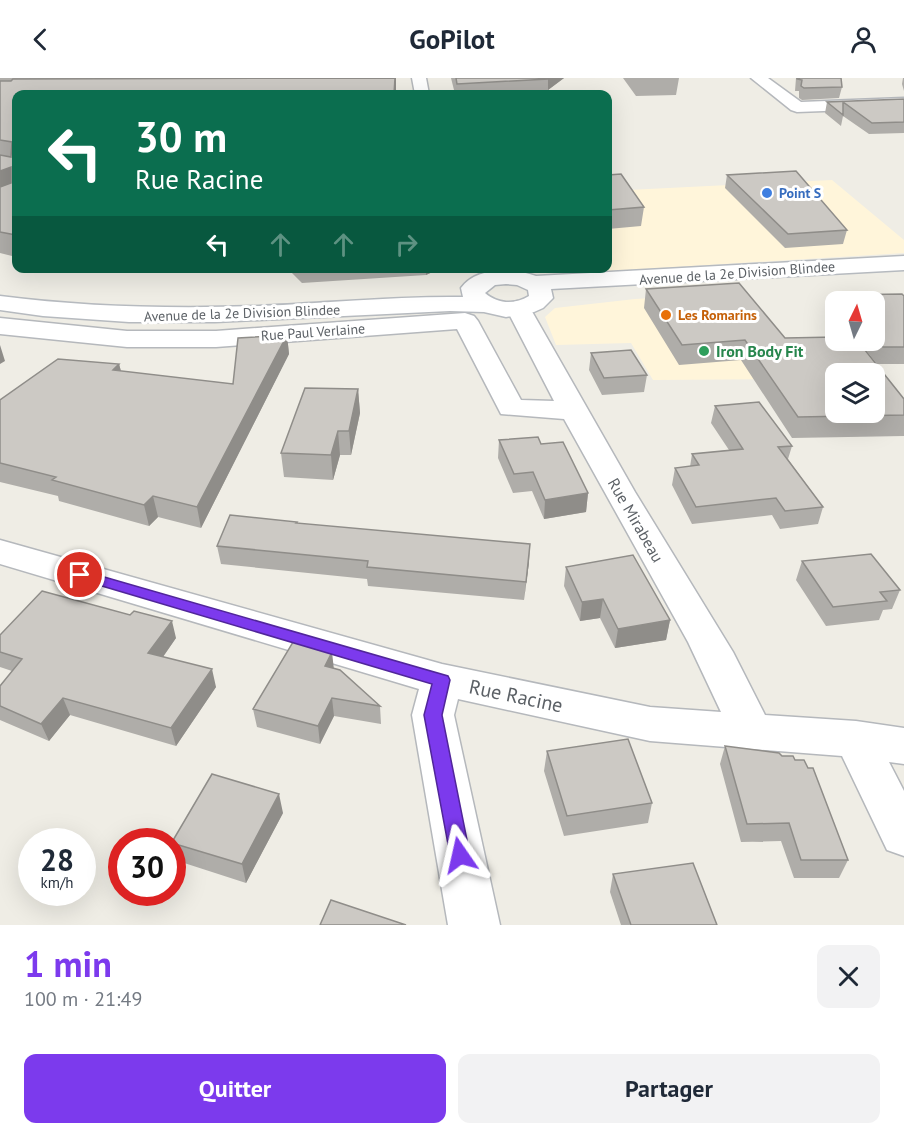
<!DOCTYPE html>
<html lang="fr">
<head>
<meta charset="utf-8">
<style>
	body { margin:0; font-family:"PT Sans",sans-serif; background:#f2f2f3; color:#1f2937; height:100vh; display:flex; flex-direction:column; font-size:22px; white-space:nowrap }
	* { box-sizing:border-box; margin:0 }
	p { font-size:20px; color:#747a83 }
	.icon { flex:none; width:33px; height:33px; fill:none; stroke:currentColor; stroke-width:2; stroke-linecap:round; stroke-linejoin:round }
	.map { position:relative; height:847px; overflow:hidden }
	.sheet { display:flex; flex-direction:column; background:#fff; flex:1 }
	.sheet>* { flex:none }
	.banner { position:absolute; left:12px; top:12px; width:600px; height:183px; border-radius:12px; box-shadow:0 6px 24px #0002; background:#0b6e4f; color:#fff; overflow:hidden }
	.needle { width:39px; rotate:5deg }
	.controls { position:absolute; left:825px; top:213px; display:grid; gap:12px }
	.controls a { display:grid; place-items:center; width:60px; height:60px; border-radius:12px; background:#fff; box-shadow:0 6px 24px #0002; font-size:30px }
	.speed { position:absolute; left:18px; top:750px; display:flex; gap:12px; font-size:30px; font-weight:700; text-align:center }
	.speed>* { display:grid; place-content:center; width:78px; height:78px; border-radius:50%; background:#fff; box-shadow:0 6px 24px #0002; line-height:1 }
	.speed small { font-size:15px; font-weight:400 }
	.speed .limit { border:9px solid #d22; background:#fff; color:#111 }
	.pin { position:absolute; display:grid; place-items:center; width:51px; height:51px; color:#fff; margin:-26px; border:3px solid #fff; border-radius:50%; box-shadow:0 2px 6px #0007 }
	.me { position:absolute; width:66px; margin:-33px; rotate:349deg; stroke-linejoin:round; filter:drop-shadow(0 0 4px #0008) }
	.turn { display:flex; align-items:center; gap:21px; height:126px; padding:0 24px; font-size:27px }
	.turn .icon { width:78px; height:78px; stroke-width:2.5 }
	.turn b { display:block; font-size:42px; line-height:51px }
	.lanes { display:flex; align-items:center; height:57px; padding:0 24px; background:#0003; justify-content:center; gap:30px; direction:ltr }
	.lanes .off { opacity:.35 }
	.round { display:grid; place-items:center; flex:none; width:63px; height:63px; border-radius:12px; background:#f2f2f3 }
	.head { display:flex; align-items:center; justify-content:space-between; height:102px; padding:0 24px }
	h1 { font-size:36px; font-weight:800; line-height:45px; color:#7c3aed }
	.cta { display:flex; gap:12px; margin-top:auto; padding:12px 24px }
	.cta a { flex:1; height:69px; border-radius:12px; background:#7c3aed; color:#fff; font-size:24px; font-weight:800; line-height:69px; text-align:center }
	.cta a+a { background:#f2f2f3; color:#1f2937 }
	header { display:flex; justify-content:space-between; align-items:center; height:78px; padding:0 24px; background:#fff; font-size:27px; font-weight:800 }
	.map>svg:first-child { display:block }
	.commercial { fill:#fff5da }
	.lines { fill:none; stroke-linecap:round; stroke-linejoin:round }
	.street-casing { stroke:#b5b8bc; stroke-width:3 }
	.secondary-casing { stroke:#b6babf; stroke-width:3 }
	.street { fill:#fff; fill-rule:evenodd }
	.secondary { fill:#fff; fill-rule:evenodd }
	.wall { fill:#afada9 }
	.shaded-wall { fill:#8f8d89 }
	.building { fill:#ccc9c4; stroke:#8f8d89; stroke-width:1.5; fill-rule:evenodd }
	.route { fill:#7c3aed; stroke:#51269a; stroke-width:1.5 }
	.shop-dot { fill:#3f7fe0; stroke:#fff; stroke-width:2 }
	.food-dot { fill:#e8710a; stroke:#fff; stroke-width:2 }
	.leisure-dot { fill:#2e9e5b; stroke:#fff; stroke-width:2 }
	.labels { text-anchor:middle; stroke-width:6; stroke-linejoin:round; paint-order:stroke }
	.far-shop-label { font-size:14px; font-weight:bold; fill:#366cbe; stroke:#fff; text-anchor:start }
	.far-street-label { font-size:14px; fill:#5c6166; stroke:#fff }
	.far-food-label { font-size:14px; font-weight:bold; fill:#c56008; stroke:#fff; text-anchor:start }
	.leisure-label { font-size:16px; font-weight:bold; fill:#27864d; stroke:#fff; text-anchor:start }
	.street-label { font-size:16px; fill:#5c6166; stroke:#fff }
	.near-street-label { font-size:20px; fill:#5c6166; stroke:#fff }
</style>
</head>
<body>
<header><svg class="icon" aria-label="back" viewBox="0 0 24 24"><path d="M15 5l-7 7 7 7"/></svg>GoPilot<svg class="icon" aria-label="person" viewBox="0 0 24 24"><circle cx="12" cy="8" r="4"/><path d="M4 21q1-7 8-7t8 7"/></svg></header>
<div class="map">
<svg width="904" height="847" viewBox="0 0 904 847">
	<rect width="100%" height="100%" fill="#efede5"/>
	<path class="commercial" d="M 832,102 L 904,162 L 904,175 L 563,196 L 546,191 L 608,190 L 608,113 Z
		M 741,215 L 799,301 L 653,302 L 631,265 L 556,267 L 545,239 L 555,230 L 635,221 Z"/>
	<g class="lines">
		<defs>
			<path id="street" d="M 412,0 L 426,0 L 429,16 L 415,16 Z
				M 751,0 L 768,0 L 801,24 L 904,20 L 904,30 L 797,34 L 791,32 Z
				M 518,223 L 527,225 L 530,230 L 635,414 L 733,574 L 765,637 L 856,643 L 904,650 L 904,686 L 889,684 L 904,713 L 904,778 L 887,772 L 842,678 L 650,663 L 458,621 L 454,637 L 500,847 L 448,847 L 412,637 L 419,611 L 0,486 L 0,462 L 442,586 L 650,629 L 721,634 L 688,564 L 564,341 L 501,336 L 457,251 L 216,269 L 127,269 L 0,256 L 0,240 L 127,253 L 216,253 L 465,235 L 474,238 L 478,243 L 521,322 L 554,323 L 506,230 L 509,225 Z"/>
			<path id="secondary" d="M 904,178 L 904,192 L 551,211 L 553,220 L 543,230 L 534,234 L 506,239 L 484,234 L 450,233 L 215,244 L 129,244 L 43,238 L 0,232 L 0,218 C 86,229 172,231 259,228 C 327,225 395,218 463,219 L 461,210 C 477,188 513,190 536,198 ZM 506,206 L 517,207 L 528,212 L 529,218 C 514,227 498,226 485,215 L 495,207 Z"/>
		</defs>
		<use href="#street" class="street-casing"/>
		<use href="#secondary" class="secondary-casing"/>
		<use href="#street" class="street"/>
		<use href="#secondary" class="secondary"/>
	</g>
	<path class="wall" d="M 0,0 L 396,0 L 396,6 L 16,16 L 16,179 L 0,175 Z
		M 451,0 L 564,0 L 548,12 L 547,16 L 455,16 Z
		M 623,0 L 679,0 L 676,17 L 636,18 Z
		M 796,0 L 841,0 L 842,9 L 839,20 L 802,22 L 799,20 L 799,13 L 795,13 Z
		M 903,0 L 904,0 L 904,13 L 902,6 Z
		M 904,21 L 904,55 L 869,56 L 843,38 L 841,48 L 825,35 L 827,24 Z
		M 608,97 L 644,129 L 641,148 L 608,151 Z
		M 727,97 L 847,152 L 843,166 L 785,170 L 725,110 Z
		M 287,190 L 441,190 L 426,197 L 302,205 Z
		M 646,211 L 785,260 L 904,321 L 904,358 L 792,360 L 741,282 L 679,287 L 644,230 Z
		M 840,217 L 904,218 L 904,286 L 877,286 L 858,262 L 874,262 L 874,224 L 838,224 Z
		M 287,257 L 289,276 L 201,450 L 158,439 L 149,448 L 59,423 L 58,418 L 0,404 L 0,322 L 119,286 L 121,293 L 233,306 Z
		M 591,275 L 647,297 L 644,314 L 602,317 L 589,292 Z
		M 358,311 L 360,335 L 351,377 L 340,377 L 333,402 L 284,399 L 281,375 Z
		M 715,328 L 792,368 L 788,381 L 823,429 L 818,446 L 780,451 L 772,437 L 692,446 L 672,407 L 675,390 L 690,389 L 692,376 L 729,372 L 711,345 Z
		M 499,362 L 541,366 L 588,415 L 586,434 L 544,441 L 532,413 L 513,415 L 498,380 Z
		M 297,444 L 297,446 L 529,484 L 524,522 L 368,508 L 367,501 L 221,486 L 217,468 Z
		M 802,483 L 900,512 L 892,531 L 883,532 L 879,542 L 826,548 L 796,502 Z
		M 566,489 L 670,542 L 666,562 L 615,570 L 600,540 L 580,543 L 564,508 Z
		M 176,560 L 163,579 L 216,609 L 176,668 L 70,637 L 49,663 L 0,642 L 0,608 L 12,593 L 0,589 L 0,574 Z
		M 334,590 L 380,628 L 381,646 L 334,638 L 320,666 L 257,649 L 253,631 Z
		M 725,668 L 848,782 L 839,800 L 794,800 L 781,763 L 741,764 L 720,686 Z
		M 547,673 L 652,725 L 648,745 L 564,758 L 544,693 Z
		M 283,735 L 246,805 L 178,783 L 172,768 L 172,764 Z
		M 613,796 L 717,847 L 621,847 L 610,814 Z"/>
	<path class="shaded-wall" d="M 395,0 L 396,0 L 396,16 L 394,16 Z
		M 545,0 L 564,0 L 548,12 L 548,1 Z
		M 11,89 L 16,107 L 0,116 L 0,93 Z
		M 426,190 L 441,190 L 426,197 Z
		M 287,257 L 289,276 L 201,450 L 197,429 Z
		M 0,267 L 5,283 L 0,286 Z
		M 119,286 L 124,305 L 113,292 Z
		M 358,311 L 360,335 L 351,377 L 349,353 Z
		M 338,353 L 340,377 L 333,402 L 331,377 Z
		M 588,415 L 586,434 L 544,441 L 545,422 Z
		M 153,418 L 158,439 L 149,448 L 144,427 Z
		M 530,466 L 529,484 L 524,522 L 526,504 Z
		M 603,521 L 600,540 L 580,543 L 582,524 Z
		M 670,542 L 666,562 L 615,570 L 618,551 Z
		M 172,543 L 176,560 L 153,593 L 148,575 Z
		M 332,574 L 334,592 L 325,588 Z
		M 212,591 L 216,609 L 176,668 L 171,650 Z
		M 63,620 L 70,637 L 49,663 L 41,646 Z
		M 332,620 L 334,638 L 320,666 L 318,648 Z
		M 279,716 L 283,735 L 246,805 L 242,786 Z"/>
	<path class="building" d="M 395,0 L 394,16 L 16,16 L 16,157 L 0,154 L 0,109 L 11,105 L 11,89 L 0,93 L 0,77 L 11,79 L 12,64 L 0,62 L 0,3 L 11,3 L 13,1 Z
		M 456,0 L 548,0 L 548,1 L 457,6 Z
		M 797,0 L 841,0 L 842,9 L 804,10 L 801,8 L 802,2 L 797,1 Z
		M 904,21 L 904,44 L 872,45 L 843,24 L 843,37 L 827,24 Z
		M 796,93 L 847,152 L 788,156 L 727,97 Z
		M 621,96 L 644,129 L 608,132 L 608,97 Z
		M 739,205 L 785,260 L 836,259 L 836,262 L 857,262 L 904,321 L 904,337 L 798,339 L 745,262 L 682,267 L 646,211 ZM 836,296 L 874,296 L 874,334 L 836,334 Z
		M 902,216 L 904,218 L 904,269 L 883,269 L 874,259 L 874,224 L 845,224 L 840,217 Z
		M 287,257 L 197,429 L 153,418 L 144,427 L 52,402 L 56,399 L 0,385 L 0,322 L 58,281 L 119,286 L 113,292 L 233,306 L 238,260 Z
		M 631,272 L 647,297 L 604,300 L 591,275 Z
		M 305,310 L 358,311 L 349,353 L 338,353 L 331,377 L 281,375 Z
		M 759,324 L 792,368 L 778,369 L 823,429 L 785,433 L 776,420 L 696,429 L 675,390 L 699,387 L 692,376 L 743,371 L 715,328 Z
		M 538,359 L 541,366 L 563,364 L 588,415 L 545,422 L 533,394 L 514,396 L 499,362 Z
		M 230,437 L 297,444 L 296,445 L 530,466 L 526,504 L 367,489 L 368,483 L 217,468 Z
		M 871,476 L 900,512 L 880,514 L 887,523 L 833,529 L 802,483 Z
		M 633,477 L 670,542 L 618,551 L 603,521 L 582,524 L 566,489 Z
		M 42,513 L 130,537 L 134,533 L 172,543 L 148,575 L 212,591 L 171,650 L 63,620 L 41,646 L 0,628 L 0,608 L 22,581 L 0,574 L 0,557 Z
		M 293,564 L 332,574 L 325,588 L 340,592 L 380,628 L 332,620 L 318,648 L 253,631 Z
		M 628,661 L 652,725 L 567,738 L 547,673 Z
		M 725,668 L 779,675 L 782,678 L 793,678 L 795,682 L 804,682 L 808,690 L 813,690 L 848,782 L 801,782 L 789,745 L 747,746 Z
		M 212,696 L 279,716 L 242,786 L 172,765 L 172,764 Z
		M 693,785 L 717,847 L 631,847 L 613,796 Z
		M 331,822 L 406,847 L 320,847 Z"/>
	<path class="route" d="M 80,492 L 448,598 L 450,602 L 442,637 L 470,777 L 467,783 L 460,786 L 453,783 L 450,777 L 424,637 L 432,606 L 75,500 L 72,497 L 75,493 Z"/>
	<circle class="shop-dot" cx="767" cy="115" r="6"/>
	<circle class="food-dot" cx="666" cy="237" r="6"/>
	<circle class="leisure-dot" cx="704" cy="273" r="6"/>
	<g class="labels">
		<g class="far-shop-label">
			<text x="779" y="120">Point S</text>
		</g>
		<g class="far-street-label">
			<text transform="translate(737 195) rotate(-4)" y="5">Avenue de la 2e Division Blindee</text>
			<text transform="translate(242 235) rotate(-2)" y="5">Avenue de la 2e Division Blindee</text>
			<text transform="translate(313 254) rotate(-4)" y="5">Rue Paul Verlaine</text>
		</g>
		<g class="far-food-label">
			<text x="678" y="242">Les Romarins</text>
		</g>
		<g class="leisure-label">
			<text x="716" y="279">Iron Body Fit</text>
		</g>
		<g class="street-label">
			<text transform="translate(636 442) rotate(60)" y="6">Rue Mirabeau</text>
		</g>
		<g class="near-street-label">
			<text transform="translate(516 618) rotate(12)" y="7">Rue Racine</text>
		</g>
	</g>
</svg>
<div class="controls">
<a><svg class="needle" viewBox="-14 -14 28 28"><path d="M0-13l5 13h-10z" fill="#e53935"/><path d="M0 13l5-13h-10z" fill="#747a83"/></svg></a>
<a><svg class="icon" aria-label="layers" viewBox="0 0 24 24"><path d="M12 4l9 5-9 5-9-5zM3 14l9 5 9-5"/></svg></a>
</div>
<div class="speed"><div>28<small>km/h</small></div><div class="limit">30</div></div>
<div class="pin" style="left:80px;top:497px;background:#d93025"><svg class="icon" aria-label="arrive" viewBox="0 0 24 24"><path d="M6 21V4h12l-3 4 3 4H6"/></svg></div>
<svg class="me" style="left:460px;top:777px" viewBox="-20 -20 40 40"><path d="M0-17L14 15 0 8-14 15z" fill="#7c3aed" stroke="#fff" stroke-width="4"/></svg>
<div class="banner">
<div class="turn"><svg class="icon" aria-label="left" viewBox="0 0 24 24"><path d="M17 20v-9H6M10 6l-5 5 5 5"/></svg><div><b>30 m</b>Rue Racine</div></div>
<div class="lanes"><svg class="icon" aria-label="left" viewBox="0 0 24 24"><path d="M17 20v-9H6M10 6l-5 5 5 5"/></svg><svg class="icon off" aria-label="ahead" viewBox="0 0 24 24"><path d="M12 20V5M6 11l6-6 6 6"/></svg><svg class="icon off" aria-label="ahead" viewBox="0 0 24 24"><path d="M12 20V5M6 11l6-6 6 6"/></svg><svg class="icon off" aria-label="right" viewBox="0 0 24 24"><path d="M7 20v-9h11M14 6l5 5-5 5"/></svg></div>
</div>
</div>
<section class="sheet">
<div class="head"><div><h1>1 min</h1><p>100 m · 21:49</p></div><a class="round"><svg class="icon" aria-label="close" viewBox="0 0 24 24"><path d="M6 6l12 12M18 6L6 18"/></svg></a></div>
<div class="cta"><a>Quitter</a><a>Partager</a></div>
</section>
</body>
</html>
